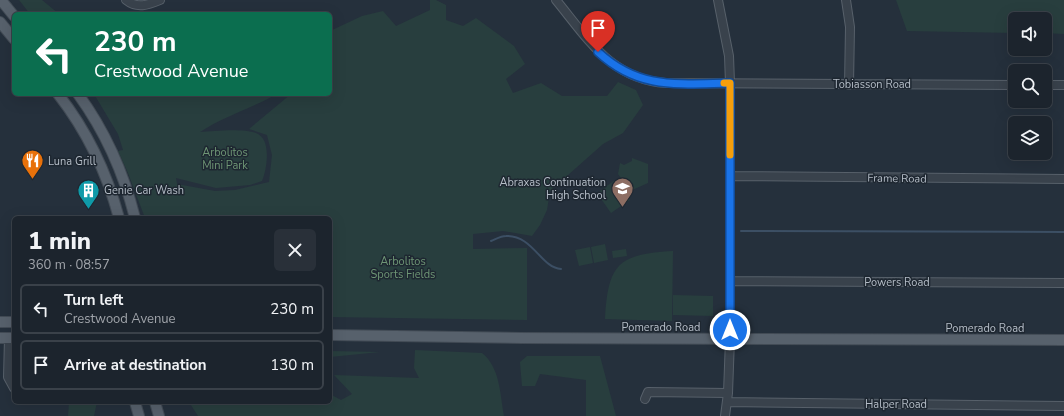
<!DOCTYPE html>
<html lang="en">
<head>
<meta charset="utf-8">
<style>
	body { margin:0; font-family:"Nunito Sans",sans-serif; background:#293039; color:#f1f3f6; height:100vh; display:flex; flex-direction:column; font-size:15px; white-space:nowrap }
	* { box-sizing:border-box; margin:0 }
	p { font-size:13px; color:#a0a4aa }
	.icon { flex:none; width:22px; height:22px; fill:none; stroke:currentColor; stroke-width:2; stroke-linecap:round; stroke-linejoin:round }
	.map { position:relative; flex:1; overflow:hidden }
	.side { position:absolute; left:12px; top:216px; width:320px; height:188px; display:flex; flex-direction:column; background:#1c242d; border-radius:6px; box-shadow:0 4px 16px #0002,0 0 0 1px #3a4149 }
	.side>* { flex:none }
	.top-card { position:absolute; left:12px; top:12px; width:320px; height:84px; border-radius:6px; box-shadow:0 4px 16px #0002,0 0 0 1px #3a4149; background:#0b6e4f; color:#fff; overflow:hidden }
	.buttons { position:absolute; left:1008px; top:12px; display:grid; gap:8px }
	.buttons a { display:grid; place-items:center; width:44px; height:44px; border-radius:6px; background:#1c242d; box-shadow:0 4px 16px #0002,0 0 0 1px #3a4149; font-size:20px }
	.pin { position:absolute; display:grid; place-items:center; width:34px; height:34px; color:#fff; margin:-41px -17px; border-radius:50% 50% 50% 0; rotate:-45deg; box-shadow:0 0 4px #0007 }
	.pin .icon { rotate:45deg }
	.me { position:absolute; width:44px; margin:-22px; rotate:0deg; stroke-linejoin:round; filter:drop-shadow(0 0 3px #0008) }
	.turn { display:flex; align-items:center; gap:14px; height:84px; padding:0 16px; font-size:18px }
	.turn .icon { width:52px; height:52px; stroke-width:2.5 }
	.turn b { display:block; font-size:28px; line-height:34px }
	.round { display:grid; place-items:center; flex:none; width:42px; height:42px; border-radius:6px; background:#293039 }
	.headline { display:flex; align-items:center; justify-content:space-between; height:68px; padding:0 16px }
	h1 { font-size:24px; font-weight:800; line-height:30px }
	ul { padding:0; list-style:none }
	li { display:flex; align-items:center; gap:12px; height:50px; margin:0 8px 6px; padding:0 8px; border:2px solid #3a4149; border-radius:6px }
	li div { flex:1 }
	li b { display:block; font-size:15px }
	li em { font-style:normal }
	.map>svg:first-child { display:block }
	.green { fill:#283e3e }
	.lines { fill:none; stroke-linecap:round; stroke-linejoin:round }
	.stream { stroke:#3c4f64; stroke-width:2 }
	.minor-casing { stroke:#57606a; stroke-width:10 }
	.major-casing { stroke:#424b55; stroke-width:12 }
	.minor { stroke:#39424c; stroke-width:8 }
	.major { stroke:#57616c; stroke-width:10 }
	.route-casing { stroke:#114b97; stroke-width:10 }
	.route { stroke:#1a73e8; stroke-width:7 }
	.slow { stroke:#f59e0b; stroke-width:7 }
	.labels { text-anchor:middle; stroke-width:3; stroke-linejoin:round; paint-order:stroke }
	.street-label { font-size:11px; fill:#b5bdc7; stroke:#1e2731 }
	.park-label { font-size:11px; fill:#6e9675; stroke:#1e2731 }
	.poi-label { font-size:11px; fill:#b5bdc7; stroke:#1e2731; text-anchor:start }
</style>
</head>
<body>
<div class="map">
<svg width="1064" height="416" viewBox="0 0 1064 416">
	<rect width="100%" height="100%" fill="#25303c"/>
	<path class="green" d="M 19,0 L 42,0 L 59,14 L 30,14 Z
		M 430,0 L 436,0 L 446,5 L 446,20 L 463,26 L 476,18 L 514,46 L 525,64 L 506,79 L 513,93 L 541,83 L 562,96 L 607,96 L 618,82 L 636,90 L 643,105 L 623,133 L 603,144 L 550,191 L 547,210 L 540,225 L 532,236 L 503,231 L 473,234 L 473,249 L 527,248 L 527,320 L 330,317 L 330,218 L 145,218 L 128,173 L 118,151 L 123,150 L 118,134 L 94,94 L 277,94 C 252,108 224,116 200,132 C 214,131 242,128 256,133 C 272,139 267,169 262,181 L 250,185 L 216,188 L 176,178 L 177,184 L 215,191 L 235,190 L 269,182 L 272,155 L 267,135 L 249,129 L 291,94 L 330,94 L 330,31 L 362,16 L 383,11 L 396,26 L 430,10 Z
		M 896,0 L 1064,0 L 1064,34 L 1045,33 L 1045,19 L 1015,19 L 1015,33 L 907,31 Z
		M 632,158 L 648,164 L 648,183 L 630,191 L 618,174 L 620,163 L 624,165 L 632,161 Z
		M 615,180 L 630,200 L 611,213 L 597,193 Z
		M 605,244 L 608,260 L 594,263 L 591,247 Z
		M 590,247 L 593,263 L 579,266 L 575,250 Z
		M 626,249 L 627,256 L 613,258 L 612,251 Z
		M 673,251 L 672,321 L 605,319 C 608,264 618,254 673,251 Z
		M 673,295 L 713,296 L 713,316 L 673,315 Z
		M 415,350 L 482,353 C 500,367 500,394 504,416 L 198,416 L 189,402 L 330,402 L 330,394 L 341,400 L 352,394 L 334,375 L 419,378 L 414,368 Z
		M 330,351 L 380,352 L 330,357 Z
		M 527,356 L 600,356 L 616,416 L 586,416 L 586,380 L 540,374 L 535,386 L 522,386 L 520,362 Z
		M 69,402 L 97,402 L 94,416 L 68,416 Z"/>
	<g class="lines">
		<path class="stream" d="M 741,231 L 1064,232
			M 491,241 C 496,239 501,236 506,236 C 533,235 541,268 561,269"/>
		<defs>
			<path id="minor" d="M 126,0 C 137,9 148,5 160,0
				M 556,0 C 588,39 611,79 666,83 L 1015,85
				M 718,0 L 729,56 L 730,83 L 730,339 L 728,393 L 725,416
				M 846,0 L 850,27 L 849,85
				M 1045,85 L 1064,85
				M 730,176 L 1064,179
				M 730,281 L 1064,283
				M 9,338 L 8,377 L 14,388
				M 645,399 L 648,392 L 728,393
				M 727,402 L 1064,406"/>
			<path id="major" d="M 1,0 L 14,16
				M 0,22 L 14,39
				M 58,94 C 87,131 107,173 119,218
				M 78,94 C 105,131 124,174 135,218
				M 0,322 L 14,322
				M 330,335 L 522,338 L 1064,340
				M 0,338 L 14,338
				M 135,402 L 139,416
				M 155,402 L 159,416"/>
		</defs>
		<use href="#minor" class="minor-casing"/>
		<use href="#major" class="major-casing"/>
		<use href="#minor" class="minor"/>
		<use href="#major" class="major"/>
	</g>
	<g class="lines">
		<defs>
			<path id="route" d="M 598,52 C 639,90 678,84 730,83 L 730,330"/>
		</defs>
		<use href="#route" class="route-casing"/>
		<use href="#route" class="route"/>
		<path class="slow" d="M 724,83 L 730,83 L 730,155"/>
	</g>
	<defs>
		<symbol id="restaurant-pin" viewBox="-11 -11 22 30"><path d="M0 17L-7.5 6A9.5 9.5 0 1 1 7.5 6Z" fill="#e8710a" stroke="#1e2731"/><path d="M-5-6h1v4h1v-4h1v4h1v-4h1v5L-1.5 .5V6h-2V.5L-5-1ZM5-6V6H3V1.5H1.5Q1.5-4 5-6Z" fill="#fff"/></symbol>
		<symbol id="school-pin" viewBox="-11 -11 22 30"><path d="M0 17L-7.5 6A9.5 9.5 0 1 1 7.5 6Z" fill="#8d6e63" stroke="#1e2731"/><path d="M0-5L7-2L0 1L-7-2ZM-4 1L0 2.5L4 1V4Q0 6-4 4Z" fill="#fff"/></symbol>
		<symbol id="building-pin" viewBox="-11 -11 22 30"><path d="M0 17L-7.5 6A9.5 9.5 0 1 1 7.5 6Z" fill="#0f9aa8" stroke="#1e2731"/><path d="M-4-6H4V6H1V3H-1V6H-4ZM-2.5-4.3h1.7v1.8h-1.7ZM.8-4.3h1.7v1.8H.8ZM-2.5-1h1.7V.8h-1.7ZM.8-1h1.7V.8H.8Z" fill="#fff"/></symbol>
	</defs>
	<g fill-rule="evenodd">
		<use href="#restaurant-pin" x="20" y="148" width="25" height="34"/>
		<use href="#school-pin" x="610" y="176" width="25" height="34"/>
		<use href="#building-pin" x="76" y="178" width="25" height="34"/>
	</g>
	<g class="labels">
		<g class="street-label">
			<text x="872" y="88">Tobiasson Road</text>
			<text transform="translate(897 178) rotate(1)" y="4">Frame Road</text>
			<text x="897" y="286">Powers Road</text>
			<text x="661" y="331">Pomerado Road</text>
			<text x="985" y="332">Pomerado Road</text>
			<text x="896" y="408">Halper Road</text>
		</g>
		<g class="park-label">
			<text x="225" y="156">Arbolitos<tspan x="225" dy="13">Mini Park</tspan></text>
			<text x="403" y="265">Arbolitos<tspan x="403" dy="13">Sports Fields</tspan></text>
		</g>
		<g class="poi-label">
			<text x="48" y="165">Luna Grill</text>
			<text x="606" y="186" text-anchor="end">Abraxas Continuation<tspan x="606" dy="13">High School</tspan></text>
			<text x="104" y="194">Genie Car Wash</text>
		</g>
	</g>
</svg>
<div class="buttons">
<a><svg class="icon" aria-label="sound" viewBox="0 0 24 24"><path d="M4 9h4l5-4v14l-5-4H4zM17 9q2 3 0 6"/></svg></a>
<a><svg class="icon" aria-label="search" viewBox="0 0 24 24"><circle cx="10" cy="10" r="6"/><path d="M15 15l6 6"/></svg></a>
<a><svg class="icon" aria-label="layers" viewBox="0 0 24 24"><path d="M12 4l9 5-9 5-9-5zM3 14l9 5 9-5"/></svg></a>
</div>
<div class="pin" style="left:598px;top:52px;background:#d93025"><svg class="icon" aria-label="arrive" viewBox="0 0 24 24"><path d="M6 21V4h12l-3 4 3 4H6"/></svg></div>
<svg class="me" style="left:730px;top:330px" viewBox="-20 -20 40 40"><circle r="17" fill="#1a73e8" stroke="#fff" stroke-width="3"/><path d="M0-11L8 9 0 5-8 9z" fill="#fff"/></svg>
<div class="top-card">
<div class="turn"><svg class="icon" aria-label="left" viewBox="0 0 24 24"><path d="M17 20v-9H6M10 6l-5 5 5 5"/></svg><div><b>230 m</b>Crestwood Avenue</div></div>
</div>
<section class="side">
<div class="headline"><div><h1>1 min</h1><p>360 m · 08:57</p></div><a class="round"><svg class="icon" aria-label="close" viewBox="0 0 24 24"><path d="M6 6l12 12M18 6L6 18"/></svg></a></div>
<ul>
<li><svg class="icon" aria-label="left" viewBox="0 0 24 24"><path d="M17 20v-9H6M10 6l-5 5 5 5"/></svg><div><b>Turn left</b><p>Crestwood Avenue</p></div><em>230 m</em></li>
<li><svg class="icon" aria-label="arrive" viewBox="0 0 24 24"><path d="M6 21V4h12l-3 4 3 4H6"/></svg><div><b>Arrive at destination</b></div><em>130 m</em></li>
</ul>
</section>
</div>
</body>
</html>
